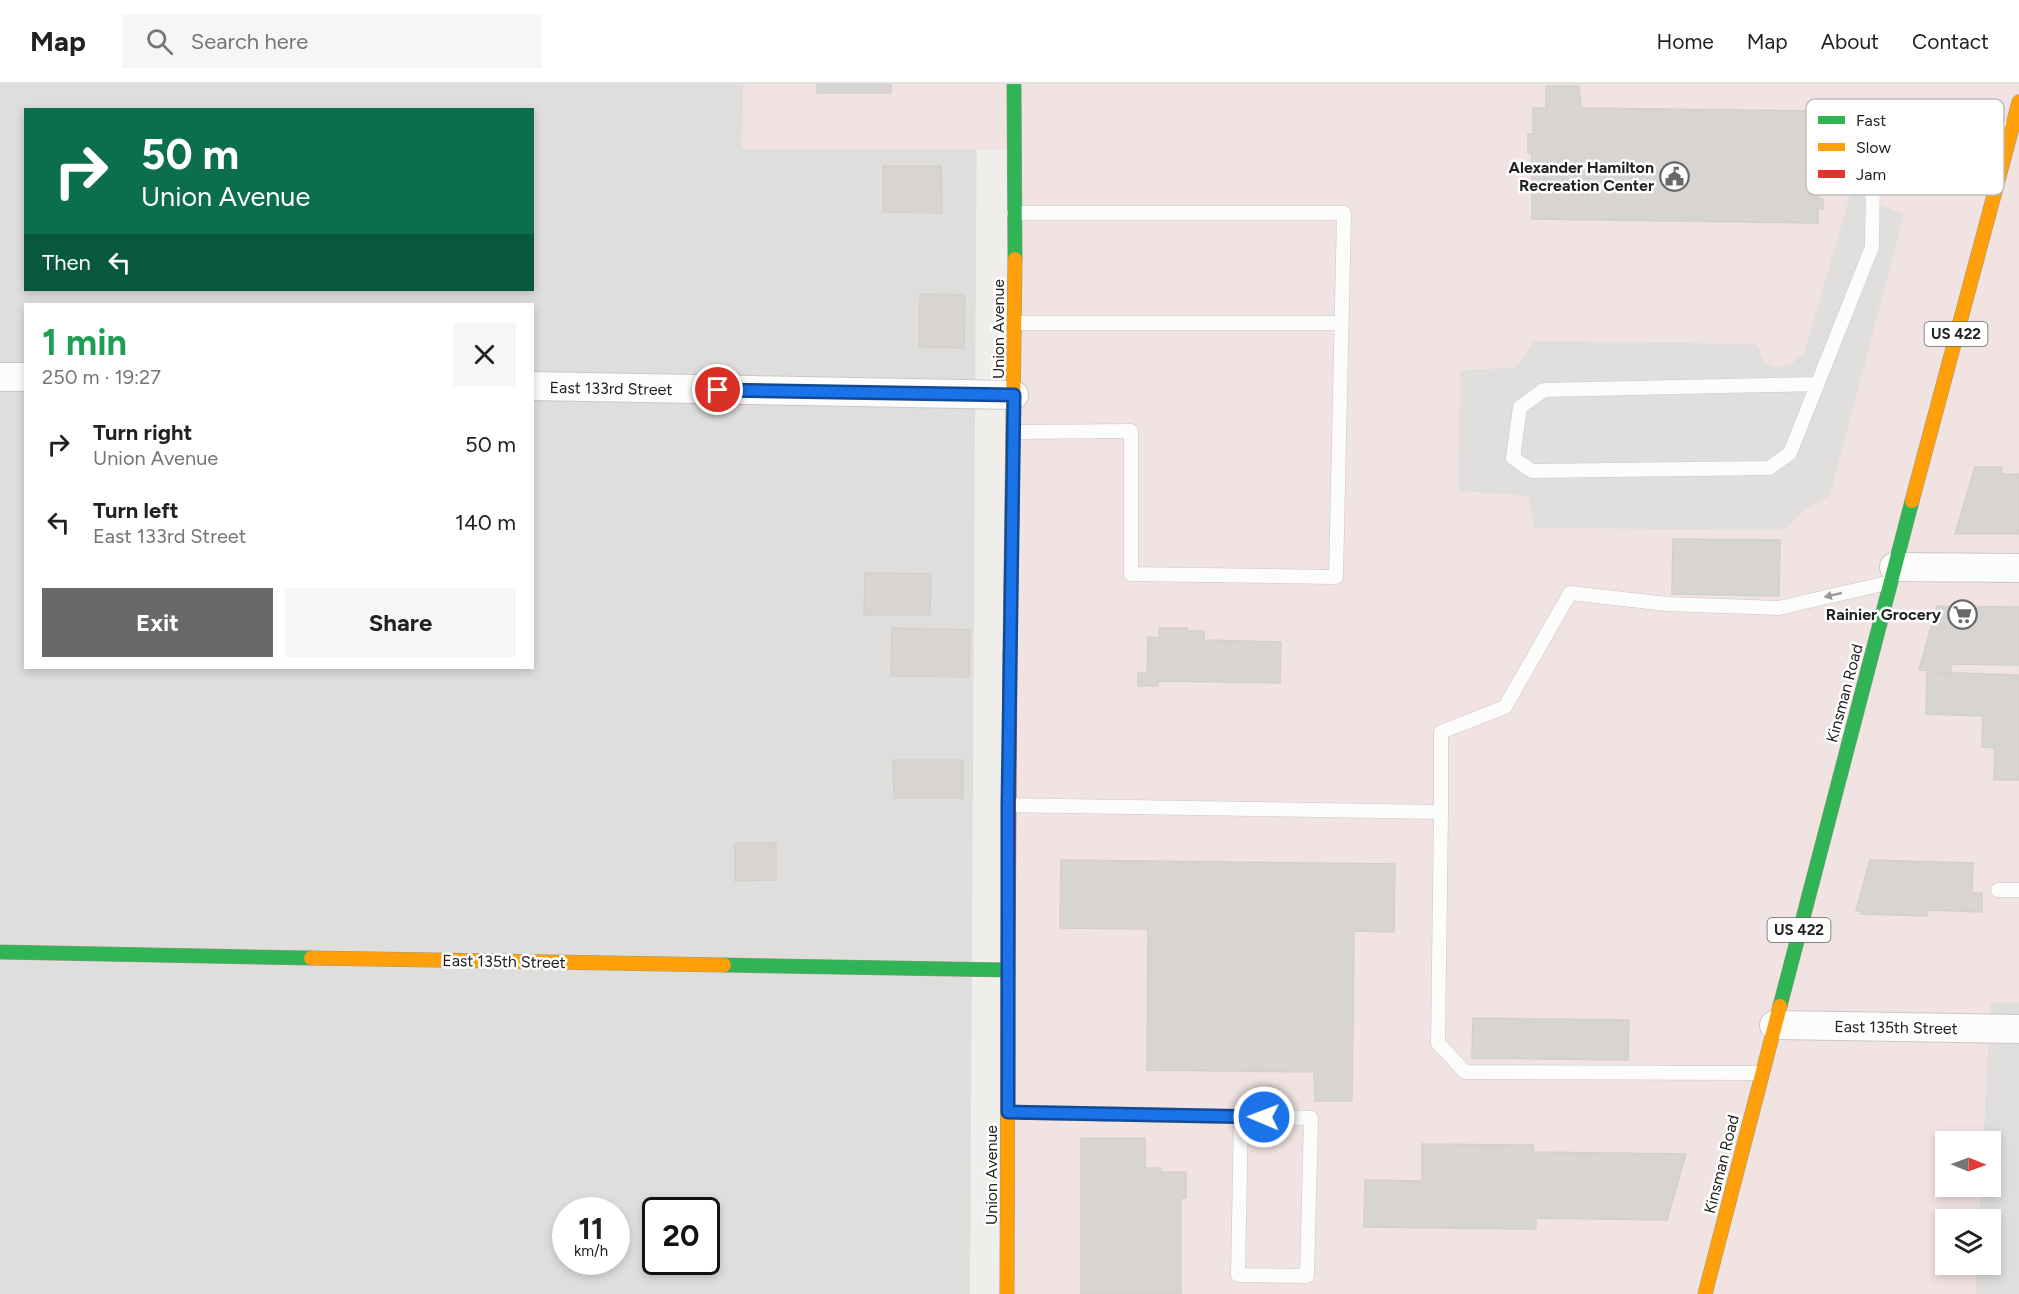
<!DOCTYPE html>
<html lang="en">
<head>
<meta charset="utf-8">
<style>
	body { margin:0; font-family:Figtree,sans-serif; background:#f6f6f6; color:#202124; height:100vh; display:flex; flex-direction:column; font-size:22px; white-space:nowrap }
	* { box-sizing:border-box; margin:0 }
	p { font-size:20px; color:#757577 }
	.icon { flex:none; width:33px; height:33px; fill:none; stroke:currentColor; stroke-width:2; stroke-linecap:round; stroke-linejoin:round }
	.map { position:relative; flex:1; overflow:hidden }
	.sheet { position:absolute; left:24px; top:219px; width:510px; height:366px; display:flex; flex-direction:column; background:#fff; border-radius:0px; box-shadow:0 3px 9px #0003 }
	.sheet>* { flex:none }
	.banner { position:absolute; left:24px; top:24px; width:510px; height:183px; border-radius:0px; box-shadow:0 3px 9px #0003; background:#0b6e4f; color:#fff; overflow:hidden }
	.needle { width:39px; rotate:91deg }
	.controls { position:absolute; left:1935px; top:1047px; display:grid; gap:12px }
	.controls a { display:grid; place-items:center; width:66px; height:66px; border-radius:0px; background:#fff; box-shadow:0 3px 9px #0003; font-size:30px }
	.speed { position:absolute; left:552px; top:1113px; display:flex; gap:12px; font-size:30px; font-weight:700; text-align:center }
	.speed>* { display:grid; place-content:center; width:78px; height:78px; border-radius:50%; background:#fff; box-shadow:0 3px 9px #0003; line-height:1 }
	.speed small { font-size:15px; font-weight:400 }
	.speed .limit { border:3px solid #111; border-radius:9px; background:#fff; color:#111 }
	.pin { position:absolute; display:grid; place-items:center; width:51px; height:51px; color:#fff; margin:-26px; border:3px solid #fff; border-radius:50%; box-shadow:0 2px 6px #0007 }
	.me { position:absolute; width:66px; margin:-33px; rotate:271deg; stroke-linejoin:round; filter:drop-shadow(0 0 4px #0008) }
	.turn { display:flex; align-items:center; gap:21px; height:126px; padding:0 18px; font-size:27px }
	.turn .icon { width:78px; height:78px; stroke-width:2.5 }
	.turn b { display:block; font-size:42px; line-height:51px }
	.then { display:flex; align-items:center; height:57px; padding:0 18px; background:#0003; gap:12px; font-size:22px }
	.round { display:grid; place-items:center; flex:none; width:63px; height:63px; border-radius:0px; background:#f6f6f6 }
	.summary { display:flex; align-items:center; justify-content:space-between; height:102px; padding:0 18px }
	h1 { font-size:36px; font-weight:700; line-height:45px; color:#1e9e55 }
	.cta { display:flex; gap:12px; margin-top:auto; padding:12px 18px }
	.cta a { flex:1; height:69px; border-radius:0px; background:#6a6968; color:#fff; font-size:24px; font-weight:700; line-height:69px; text-align:center }
	.cta a+a { background:#f6f6f6; color:#202124 }
	ul { padding:0; list-style:none }
	li { display:flex; align-items:center; gap:18px; height:78px; padding:0 18px }
	li div { flex:1 }
	li b { display:block; font-size:22px }
	li em { font-style:normal }
	header { display:flex; align-items:center; gap:36px; box-sizing:border-box; height:84px; padding:0 30px; background:#fff; border-bottom:2px solid #e0e0e0 }
	header strong { font-size:28px }
	nav { display:flex; gap:33px; margin-inline-start:auto; font-size:21px }
	.search { width:420px; height:54px; background:#f6f6f6; display:flex; align-items:center; gap:15px; box-sizing:border-box; padding:0 21px; border-radius:0px; color:#757577; font-size:22px }
	.map>svg:first-child { display:block }
	.residential { fill:#dfdedc; fill-rule:evenodd }
	.commercial { fill:#f1e3e1 }
	.parking { fill:#e0dfde }
	.building { fill:#d7d4d2; stroke:#d3d0cc; stroke-width:1.5 }
	.lines { fill:none; stroke-linecap:round; stroke-linejoin:round }
	.lane-casing { stroke:#c9c8c7; stroke-width:15 }
	.street-casing { stroke:#c9c8c7; stroke-width:30 }
	.fast-casing { stroke:#999a82; stroke-width:15 }
	.slow-casing { stroke:#999a82; stroke-width:15 }
	.jam-casing { stroke:#999a82; stroke-width:15 }
	.lane { stroke:#fdfcfc; stroke-width:14 }
	.street { stroke:#fdfcfc; stroke-width:28 }
	.fast { stroke:#30b455; stroke-width:14 }
	.slow { stroke:#ff9f0a; stroke-width:14 }
	.jam { stroke:#e5322d; stroke-width:14 }
	.oneway { fill:#9a9a9a }
	.route-casing { stroke:#114b97; stroke-width:15 }
	.route { stroke:#1a73e8; stroke-width:10 }
	.labels { text-anchor:middle; stroke-width:5; stroke-linejoin:round; paint-order:stroke }
	.shield { fill:#fff; stroke:#646464; stroke-width:1.5 }
	.shield-label { font-size:15px; font-weight:bold; fill:#222 }
	.poi-label { font-size:16px; font-weight:bold; fill:#222; stroke:#fff; text-anchor:end }
	.street-label { font-size:16px; fill:#222; stroke:#fff }
	.key { fill:#fff; stroke:#bdbdbd; stroke-width:1.5 }
	.key-label { font-size:16px; fill:#222 }
</style>
</head>
<body>
<header>
<strong>Map</strong>
<div class="search"><svg class="icon" aria-label="search" viewBox="0 0 24 24"><circle cx="10" cy="10" r="6"/><path d="M15 15l6 6"/></svg>Search here</div>
<nav><a>Home</a><a>Map</a><a>About</a><a>Contact</a></nav>
</header>
<div class="map">
<svg width="2019" height="1210" viewBox="0 0 2019 1210">
	<rect width="100%" height="100%" fill="#f0eeeb"/>
	<path class="residential" d="M 0,0 L 977,0 L 970,1210 L 0,1210 ZM 26,26 L 532,26 L 532,206 L 26,206 ZM 26,220 L 532,220 L 532,584 L 26,584 ZM 566,1126 L 616,1126 L 616,1178 L 566,1178 ZM 656,1126 L 706,1126 L 706,1178 L 656,1178 Z
		M 1990,919 L 2019,919 L 2019,1210 L 1966,1210 L 1973,1181 L 1990,1180 L 1990,1136 L 1979,1135 L 1981,1103 L 1990,1102 L 1990,1058 L 1983,1057 Z"/>
	<path class="commercial" d="M 743,0 L 2019,0 L 2019,919 L 1990,919 L 1983,1057 L 1946,1058 L 1946,1102 L 1981,1103 L 1979,1135 L 1946,1136 L 1946,1180 L 1977,1181 L 1976,1210 L 1007,1210 L 1014,66 L 742,65 Z"/>
	<path class="parking" d="M 1851,108 L 1904,131 L 1830,411 L 1802,428 L 1784,446 L 1534,444 L 1528,412 L 1458,407 L 1460,286 L 1514,284 L 1528,268 L 1533,257 L 1756,260 L 1765,278 L 1775,283 L 1791,280 L 1804,269 Z"/>
	<path class="building" d="M 817,0 L 891,0 L 891,9 L 817,9 Z
		M 1546,2 L 1579,2 L 1581,24 L 1819,27 L 1819,36 L 1824,36 L 1824,45 L 1819,45 L 1818,115 L 1823,115 L 1823,125 L 1818,124 L 1818,139 L 1532,135 L 1532,69 L 1528,69 L 1528,50 L 1533,50 L 1533,24 L 1546,24 Z
		M 883,82 L 941,82 L 942,129 L 883,128 Z
		M 920,210 L 965,211 L 964,264 L 919,263 Z
		M 1975,383 L 2002,383 L 2001,390 L 2019,390 L 2019,450 L 1955,450 Z
		M 1673,455 L 1780,456 L 1779,512 L 1672,510 Z
		M 865,489 L 931,490 L 930,531 L 864,531 Z
		M 1937,522 L 2019,523 L 2019,581 L 1952,580 L 1951,587 L 1919,586 Z
		M 892,544 L 970,546 L 969,593 L 891,592 Z
		M 1159,544 L 1187,544 L 1187,547 L 1204,547 L 1204,556 L 1281,558 L 1280,599 L 1158,597 L 1158,602 L 1138,602 L 1138,589 L 1147,589 L 1148,553 L 1159,554 Z
		M 1927,588 L 2019,591 L 2019,696 L 1994,696 L 1995,664 L 1982,663 L 1983,632 L 1926,630 Z
		M 893,676 L 963,676 L 963,714 L 894,714 Z
		M 735,759 L 776,759 L 776,796 L 735,797 Z
		M 1061,776 L 1395,780 L 1394,848 L 1354,847 L 1352,1017 L 1315,1017 L 1314,988 L 1147,986 L 1148,845 L 1060,844 Z
		M 1870,776 L 1973,779 L 1972,809 L 1982,809 L 1982,828 L 1928,826 L 1927,832 L 1861,830 L 1863,827 L 1856,827 Z
		M 1473,934 L 1629,936 L 1628,976 L 1472,974 Z
		M 1081,1054 L 1145,1054 L 1145,1084 L 1161,1084 L 1161,1088 L 1186,1088 L 1186,1114 L 1181,1114 L 1181,1210 L 1081,1210 Z
		M 1422,1060 L 1533,1061 L 1533,1068 L 1686,1070 L 1667,1136 L 1536,1134 L 1536,1145 L 1364,1143 L 1365,1096 L 1422,1097 Z"/>
	<g class="lines">
		<defs>
			<path id="lane" d="M 1015,239 L 1342,239
				M 1818,300 L 1544,306 L 1520,323 L 1513,374 L 1532,387 L 1769,384 L 1790,369 L 1872,163 L 1873,97 L 1895,54 L 1936,39 L 2011,44
				M 1013,348 L 1131,347 L 1131,490 L 1336,493 L 1344,129 L 1014,129
				M 1008,721 L 1441,728 L 1438,959 L 1465,988 L 1761,989
				M 1441,728 L 1441,648 L 1505,623 L 1570,509 L 1667,520 L 1779,524 L 1887,499
				M 1998,806 L 2019,806
				M 1008,1028 L 1311,1034 L 1307,1192 L 1238,1191 L 1241,1032"/>
			<path id="street" d="M 0,293 L 26,293
				M 532,302 L 1014,311
				M 1894,483 L 2019,484
				M 1774,941 L 2019,945"/>
			<path id="fast" d="M 1014,0 L 1015,175
				M 0,868 L 311,874
				M 724,881 L 1008,886
				M 1780,922 L 1912,417"/>
			<path id="slow" d="M 1912,417 L 2019,18
				M 1010,570 L 1015,175
				M 311,874 L 724,881
				M 1007,1210 L 1008,885
				M 1705,1210 L 1780,922"/>
			<path id="jam" d="M 1008,885 L 1010,570"/>
		</defs>
		<use href="#lane" class="lane-casing"/>
		<use href="#street" class="street-casing"/>
		<use href="#fast" class="fast-casing"/>
		<use href="#slow" class="slow-casing"/>
		<use href="#jam" class="jam-casing"/>
		<use href="#lane" class="lane"/>
		<use href="#street" class="street"/>
		<use href="#fast" class="fast"/>
		<use href="#slow" class="slow"/>
		<use href="#jam" class="jam"/>
	</g>
	<defs><path id="oneway-solid" d="M-6-.8H1V-3.2L6.5 0L1 3.2V.8H-6Z" transform="scale(1.5)"/></defs>
	<use class="oneway" href="#oneway-solid" transform="translate(1833 511) rotate(167)"/>
	<g class="lines">
		<defs>
			<path id="route" d="M 718,306 L 1014,311 L 1008,721 L 1008,1028 L 1264,1033"/>
		</defs>
		<use href="#route" class="route-casing"/>
		<use href="#route" class="route"/>
	</g>
	<defs>
		<symbol id="civic-ring" viewBox="-11 -11 22 22"><circle r="9.5" fill="#fff" stroke="#6a6968" stroke-width="1.5"/><path d="M-.6-6.5H3V-4.5H.6V-3L4-1V1h2V6H-6V1h2V-1L-.6-3ZM-1.2 2.5V6h2.4V2.5Z" fill="#6a6968"/></symbol>
		<symbol id="supermarket-ring" viewBox="-11 -11 22 22"><circle r="9.5" fill="#fff" stroke="#6a6968" stroke-width="1.5"/><path d="M-6-5.5h2.5l.6 2H6L4.5 2H-2.5L-4.4-4H-6ZM-1.5 3.2a1.3 1.3 0 1 0 .1 0ZM3 3.2a1.3 1.3 0 1 0 .1 0Z" fill="#6a6968"/></symbol>
	</defs>
	<g fill-rule="evenodd">
		<use href="#civic-ring" x="1658" y="76" width="33" height="33"/>
		<use href="#supermarket-ring" x="1946" y="514" width="33" height="33"/>
	</g>
	<g class="labels">
		<g class="shield">
			<rect x="1924.5" y="238" width="63" height="24" rx="4.5"/>
			<rect x="1767.5" y="834" width="63" height="24" rx="4.5"/>
		</g>
		<g class="shield-label">
			<text x="1956" y="255">US 422</text>
			<text x="1799" y="851">US 422</text>
		</g>
		<g class="poi-label">
			<text x="1654" y="89">Alexander Hamilton<tspan x="1654" dy="18">Recreation Center</tspan></text>
			<text x="1941" y="536">Rainier Grocery</text>
		</g>
		<g class="street-label">
			<text transform="translate(998 245) rotate(-90)" y="6">Union Avenue</text>
			<text transform="translate(611 304) rotate(1)" y="6">East 133rd Street</text>
			<text transform="translate(1844 609) rotate(-75)" y="6">Kinsman Road</text>
			<text transform="translate(504 877) rotate(1)" y="6">East 135th Street</text>
			<text transform="translate(1896 943) rotate(1)" y="6">East 135th Street</text>
			<text transform="translate(1721 1080) rotate(-76)" y="6">Kinsman Road</text>
			<text transform="translate(991 1091) rotate(-90)" y="6">Union Avenue</text>
		</g>
	</g>
	<rect x="1806" y="15" width="198" height="96" rx="9" class="key"/>
	<rect x="1818" y="32" width="27" height="8" fill="#30b455"/>
	<rect x="1818" y="59" width="27" height="8" fill="#ff9f0a"/>
	<rect x="1818" y="86" width="27" height="8" fill="#e5322d"/>
	<g class="key-label">
		<text x="1856" y="42">Fast</text>
		<text x="1856" y="69">Slow</text>
		<text x="1856" y="96">Jam</text>
	</g>
</svg>
<div class="controls">
<a><svg class="needle" viewBox="-14 -14 28 28"><path d="M0-13l5 13h-10z" fill="#e53935"/><path d="M0 13l5-13h-10z" fill="#757577"/></svg></a>
<a><svg class="icon" aria-label="layers" viewBox="0 0 24 24"><path d="M12 4l9 5-9 5-9-5zM3 14l9 5 9-5"/></svg></a>
</div>
<div class="speed"><div>11<small>km/h</small></div><div class="limit">20</div></div>
<div class="pin" style="left:718px;top:306px;background:#d93025"><svg class="icon" aria-label="arrive" viewBox="0 0 24 24"><path d="M6 21V4h12l-3 4 3 4H6"/></svg></div>
<svg class="me" style="left:1264px;top:1033px" viewBox="-20 -20 40 40"><circle r="17" fill="#1a73e8" stroke="#fff" stroke-width="3"/><path d="M0-11L8 9 0 5-8 9z" fill="#fff"/></svg>
<div class="banner">
<div class="turn"><svg class="icon" aria-label="right" viewBox="0 0 24 24"><path d="M7 20v-9h11M14 6l5 5-5 5"/></svg><div><b>50 m</b>Union Avenue</div></div>
<div class="then">Then<svg class="icon" aria-label="left" viewBox="0 0 24 24"><path d="M17 20v-9H6M10 6l-5 5 5 5"/></svg></div>
</div>
<section class="sheet">
<div class="summary"><div><h1>1 min</h1><p>250 m · 19:27</p></div><a class="round"><svg class="icon" aria-label="close" viewBox="0 0 24 24"><path d="M6 6l12 12M18 6L6 18"/></svg></a></div>
<ul>
<li><svg class="icon" aria-label="right" viewBox="0 0 24 24"><path d="M7 20v-9h11M14 6l5 5-5 5"/></svg><div><b>Turn right</b><p>Union Avenue</p></div><em>50 m</em></li>
<li><svg class="icon" aria-label="left" viewBox="0 0 24 24"><path d="M17 20v-9H6M10 6l-5 5 5 5"/></svg><div><b>Turn left</b><p>East 133rd Street</p></div><em>140 m</em></li>
</ul>
<div class="cta"><a>Exit</a><a>Share</a></div>
</section>
</div>
</body>
</html>
